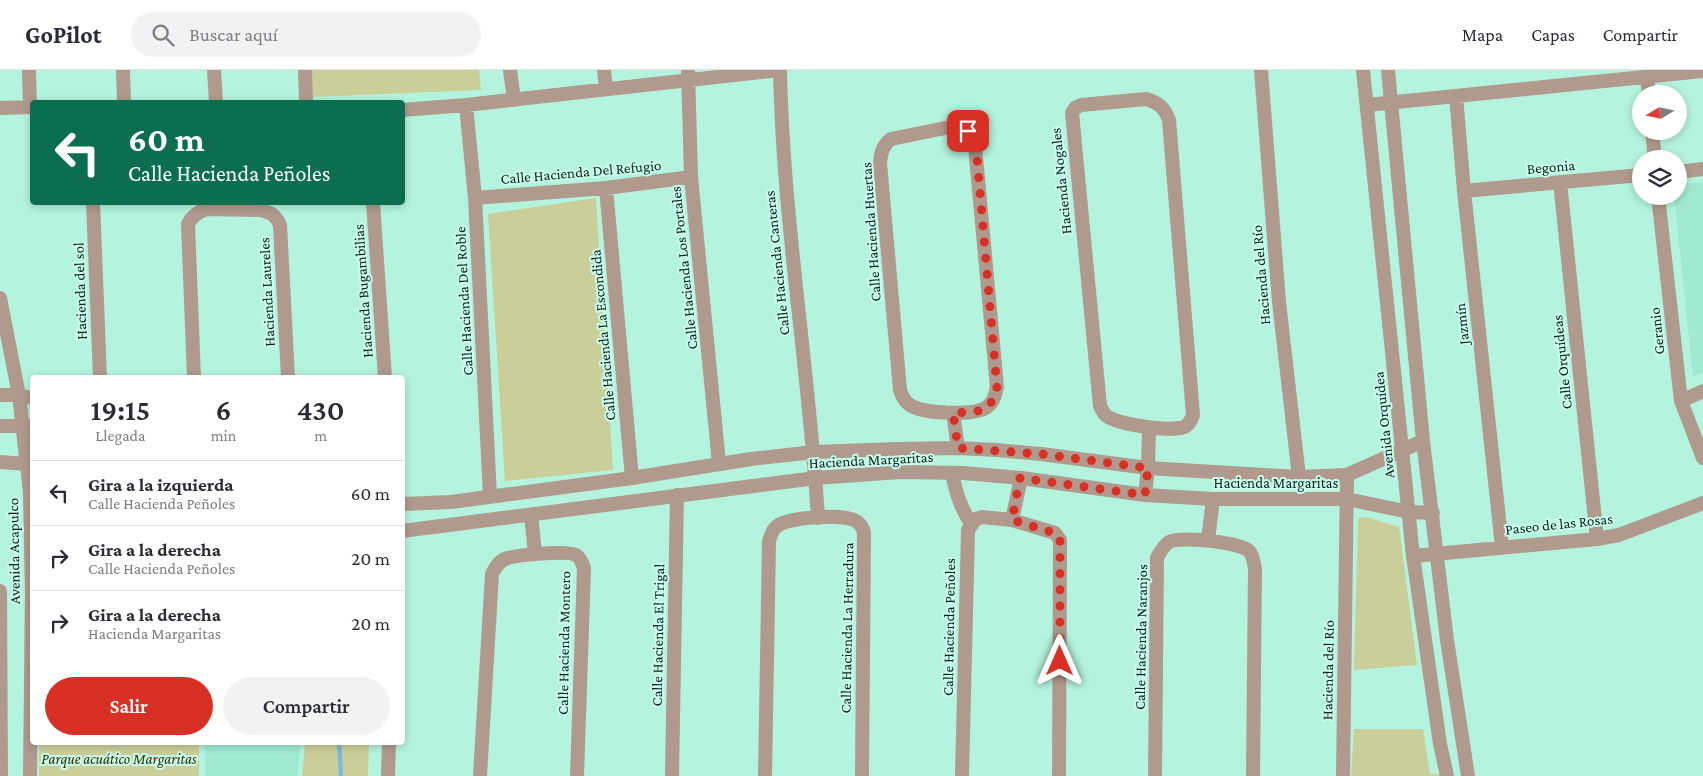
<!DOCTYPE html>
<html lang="es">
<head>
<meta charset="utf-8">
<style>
	body { margin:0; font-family:"Crimson Pro",serif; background:#f2f2f3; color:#2b2b33; height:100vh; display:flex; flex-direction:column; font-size:19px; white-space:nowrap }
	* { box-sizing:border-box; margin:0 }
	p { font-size:16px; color:#7c7c81 }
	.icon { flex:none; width:28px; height:28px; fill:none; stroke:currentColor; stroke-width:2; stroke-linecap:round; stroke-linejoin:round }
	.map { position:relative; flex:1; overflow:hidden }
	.panel { position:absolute; left:30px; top:305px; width:375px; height:370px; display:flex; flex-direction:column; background:#fff; border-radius:5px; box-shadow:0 2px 8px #0003 }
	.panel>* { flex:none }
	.banner { position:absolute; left:30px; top:30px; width:375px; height:105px; border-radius:5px; box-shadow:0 2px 8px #0003; background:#0b6e4f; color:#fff; overflow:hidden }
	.needle { width:32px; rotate:260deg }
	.controls { position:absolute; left:1632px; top:15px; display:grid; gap:10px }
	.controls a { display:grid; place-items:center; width:55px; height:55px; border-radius:50%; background:#fff; box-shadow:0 2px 8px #0003; font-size:25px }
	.pin { position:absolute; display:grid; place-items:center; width:42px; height:42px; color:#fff; margin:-21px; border-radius:10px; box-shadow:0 2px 8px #0006 }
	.me { position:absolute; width:55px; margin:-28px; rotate:0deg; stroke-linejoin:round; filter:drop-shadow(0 0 4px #0008) }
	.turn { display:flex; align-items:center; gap:18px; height:105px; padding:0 15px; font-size:22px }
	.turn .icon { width:65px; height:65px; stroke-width:2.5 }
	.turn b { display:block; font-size:35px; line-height:42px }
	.eta { display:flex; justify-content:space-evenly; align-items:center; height:85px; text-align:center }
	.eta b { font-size:30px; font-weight:600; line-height:35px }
	.cta { display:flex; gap:10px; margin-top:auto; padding:10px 15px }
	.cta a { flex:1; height:58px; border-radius:30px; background:#d93025; color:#fff; font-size:20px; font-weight:600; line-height:58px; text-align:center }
	.cta a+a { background:#f2f2f3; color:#2b2b33 }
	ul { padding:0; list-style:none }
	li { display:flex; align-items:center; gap:15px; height:65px; padding:0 15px; border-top:1px solid #e1e1e2 }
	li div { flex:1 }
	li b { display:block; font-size:19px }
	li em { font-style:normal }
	header { display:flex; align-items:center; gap:30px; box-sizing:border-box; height:70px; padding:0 25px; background:#fff; border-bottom:1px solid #e1e1e2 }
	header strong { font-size:24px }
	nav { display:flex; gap:28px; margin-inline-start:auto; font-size:18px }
	.search { width:350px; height:45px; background:#f2f2f3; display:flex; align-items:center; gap:12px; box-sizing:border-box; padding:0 18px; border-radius:28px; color:#7c7c81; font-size:19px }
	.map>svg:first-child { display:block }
	.built { fill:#a0ead2 }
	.green { fill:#cacf99 }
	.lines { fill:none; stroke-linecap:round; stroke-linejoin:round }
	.stream { stroke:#7bbadb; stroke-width:4.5 }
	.minor { stroke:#af9a8d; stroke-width:14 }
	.tertiary { stroke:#af9a8d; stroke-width:14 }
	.route { stroke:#d93025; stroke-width:9; stroke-dasharray:0 16.2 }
	.labels { text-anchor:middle; stroke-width:4; stroke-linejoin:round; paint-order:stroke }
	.street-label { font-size:15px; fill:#09231c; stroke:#cbfdec }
	.park-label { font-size:15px; font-style:italic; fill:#2f3101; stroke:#cbfdec }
</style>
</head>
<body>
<header>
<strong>GoPilot</strong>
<div class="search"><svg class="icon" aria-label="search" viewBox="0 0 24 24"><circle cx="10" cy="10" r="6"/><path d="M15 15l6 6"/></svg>Buscar aquí</div>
<nav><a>Mapa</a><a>Capas</a><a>Compartir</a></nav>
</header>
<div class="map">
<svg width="1703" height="706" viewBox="0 0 1703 706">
	<rect width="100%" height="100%" fill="#b4f3de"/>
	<path class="built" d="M 1703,112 L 1703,303 L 1693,307 L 1674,126 L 1679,126 L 1679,114 Z
		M 205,673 L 301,673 L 297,706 L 205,706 Z"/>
	<path class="green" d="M 311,0 L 479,0 L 481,20 L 311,27 Z
		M 596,128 L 613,400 L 505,411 L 488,144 Z
		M 1367,447 L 1399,457 L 1417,595 L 1354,600 L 1358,448 Z
		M 1354,659 L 1423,659 L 1430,704 L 1441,704 L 1442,706 L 1351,706 Z
		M 39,673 L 199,673 L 199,706 L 39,706 Z
		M 305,673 L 369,673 L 368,706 L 302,706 Z"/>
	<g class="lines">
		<path class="stream" d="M 339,672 L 341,706"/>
		<path class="minor" d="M 29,0 L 30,37
			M 123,0 L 124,32
			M 214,0 L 216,32
			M 305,0 L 306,32
			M 510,0 L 514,30
			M 604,0 L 606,19
			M 688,0 L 691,107 L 719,393
			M 1261,0 L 1279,232 L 1299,407
			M 1647,7 L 1649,24
			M 1456,26 L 1464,121 L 1502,477
			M 1146,29 C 1159,33 1164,37 1169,50 L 1193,345 C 1191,350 1189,355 1184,357 C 1169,362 1124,355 1110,348 C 1104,346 1103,341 1100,336 L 1072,43 L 1075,38 L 1081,35 Z
			M 466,35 L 475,128 L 490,426
			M 1367,35 L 1703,1
			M 0,38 L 32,37
			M 402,40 L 466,35 L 780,0 C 783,150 809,298 818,448
			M 955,56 C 967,58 972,64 975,76 L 997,317 C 995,325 994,332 987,337 C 974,346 924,344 910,335 C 905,332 902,326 900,320 L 880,93 C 881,83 882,76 891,69 Z
			M 1652,61 L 1655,89
			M 1679,102 L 1703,99
			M 1560,112 L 1597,469
			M 606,118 L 632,408
			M 1464,121 L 1641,105
			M 1658,126 L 1681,331 L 1703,388
			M 475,128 L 606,118 L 691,107
			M 93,132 L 100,308
			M 373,132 L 385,308
			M 194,308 L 188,154 C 192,146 197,142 206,139 L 261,140 C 271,143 276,145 280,155 L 288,308
			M 1681,331 L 1703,321
			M 953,343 L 958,378
			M 0,392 L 27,394
			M 952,403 C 956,423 960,436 971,454
			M 1145,425 L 1148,398 L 1149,358
			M 531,445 L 535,484
			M 1012,450 L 1021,408
			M 1208,470 L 1213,429
			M 1413,486 L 1597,469 L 1619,465 L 1703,433
			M 388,706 L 389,672
			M 480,706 L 492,504 C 495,498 498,492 505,489 C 515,485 567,480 576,485 C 581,488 582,493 584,498 L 577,706
			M 672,706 L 677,425
			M 765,706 L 769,471 C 771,466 772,460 776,457 C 786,447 844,443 856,451 C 861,454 863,458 864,463 L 862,706
			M 962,706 L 968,460 L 976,449 L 982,447 L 1012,450 L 1055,463 L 1060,470 L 1059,706
			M 1155,706 L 1157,488 C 1160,482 1163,476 1169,472 C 1179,466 1240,472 1249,481 C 1253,485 1254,493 1255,499 L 1253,706
			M 1343,706 L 1347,405"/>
		<path class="tertiary" d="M 1363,0 L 1413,486 L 1440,674 L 1447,706
			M 1388,0 L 1423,371 L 1447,570 L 1468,706
			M 0,228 L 19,325 L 30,423 L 32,522 L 30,706
			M 0,325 L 19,325 L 32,328
			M 0,356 L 32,356
			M 402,434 L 451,432 L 632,408 L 751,389 L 814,382 L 897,379 L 958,378 L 997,380 L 1041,384 L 1148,398 L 1299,407 L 1347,405 L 1423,371
			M 402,461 L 816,408 L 900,402 L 963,403 L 1021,408 L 1145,425 L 1213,429 L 1347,429 L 1409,442 L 1433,443
			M 0,521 L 1,706"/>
	</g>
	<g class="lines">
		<path class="route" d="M 968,61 L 976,76 L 997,317 C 991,345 977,341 953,343 L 958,378 L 1041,384 L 1148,398 L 1145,425 L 1020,408 L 1012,450 L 1055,463 L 1060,470 L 1060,591"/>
	</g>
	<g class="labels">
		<g class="street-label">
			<text transform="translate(1551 97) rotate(-5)" y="5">Begonia</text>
			<text transform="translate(581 102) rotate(-5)" y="5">Calle Hacienda Del Refugio</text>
			<text transform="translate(1061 111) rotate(-96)" y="5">Hacienda Nogales</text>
			<text transform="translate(871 162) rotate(-94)" y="5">Calle Hacienda Huertas</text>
			<text transform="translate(777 193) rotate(-96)" y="5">Calle Hacienda Canteras</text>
			<text transform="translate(684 198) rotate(-96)" y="5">Calle Hacienda Los Portales</text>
			<text transform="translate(1261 205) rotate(-95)" y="5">Hacienda del Río</text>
			<text transform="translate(80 221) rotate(-92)" y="5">Hacienda del sol</text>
			<text transform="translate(363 221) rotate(-94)" y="5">Hacienda Bugambilias</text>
			<text transform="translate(267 222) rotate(-93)" y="5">Hacienda Laureles</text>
			<text transform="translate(464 231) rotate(-93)" y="5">Calle Hacienda Del Roble</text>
			<text transform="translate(1462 254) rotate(-96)" y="5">Jazmín</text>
			<text transform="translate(1657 261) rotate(-96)" y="5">Geranio</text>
			<text transform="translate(603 265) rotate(-95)" y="5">Calle Hacienda La Escondida</text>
			<text transform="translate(1562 292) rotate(-96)" y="5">Calle Orquídeas</text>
			<text transform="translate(1384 355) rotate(-96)" y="5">Avenida Orquídea</text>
			<text transform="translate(871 390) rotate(-3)" y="5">Hacienda Margaritas</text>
			<text x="1276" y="418">Hacienda Margaritas</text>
			<text transform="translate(1559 454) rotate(-6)" y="5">Paseo de las Rosas</text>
			<text transform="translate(14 481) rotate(-91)" y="5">Avenida Acapulco</text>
			<text transform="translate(949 557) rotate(-89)" y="5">Calle Hacienda Peñoles</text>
			<text transform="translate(847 558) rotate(-89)" y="5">Calle Hacienda La Herradura</text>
			<text transform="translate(658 565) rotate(-89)" y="5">Calle Hacienda El Trigal</text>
			<text transform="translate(1141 567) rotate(-89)" y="5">Calle Hacienda Naranjos</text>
			<text transform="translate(564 573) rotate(-89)" y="5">Calle Hacienda Montero</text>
			<text transform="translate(1328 600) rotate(-89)" y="5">Hacienda del Río</text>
		</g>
		<g class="park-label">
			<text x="119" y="694">Parque acuático Margaritas</text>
		</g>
	</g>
</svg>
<div class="controls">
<a><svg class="needle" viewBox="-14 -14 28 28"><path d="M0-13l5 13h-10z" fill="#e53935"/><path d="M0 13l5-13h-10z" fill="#7c7c81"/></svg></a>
<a><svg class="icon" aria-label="layers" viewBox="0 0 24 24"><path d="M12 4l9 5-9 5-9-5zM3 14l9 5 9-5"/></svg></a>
</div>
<div class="pin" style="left:968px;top:61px;background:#d93025"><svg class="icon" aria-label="arrive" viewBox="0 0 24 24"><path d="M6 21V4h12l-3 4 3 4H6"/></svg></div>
<svg class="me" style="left:1060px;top:591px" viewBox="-20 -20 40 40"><path d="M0-17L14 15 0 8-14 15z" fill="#d93025" stroke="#fff" stroke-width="4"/></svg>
<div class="banner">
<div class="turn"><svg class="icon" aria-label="left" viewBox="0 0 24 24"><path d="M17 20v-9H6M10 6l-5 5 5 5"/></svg><div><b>60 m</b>Calle Hacienda Peñoles</div></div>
</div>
<section class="panel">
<div class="eta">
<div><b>19:15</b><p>Llegada</p></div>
<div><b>6</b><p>min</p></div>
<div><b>430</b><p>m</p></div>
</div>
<ul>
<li><svg class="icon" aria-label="left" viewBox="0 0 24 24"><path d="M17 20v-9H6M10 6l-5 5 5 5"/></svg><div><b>Gira a la izquierda</b><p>Calle Hacienda Peñoles</p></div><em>60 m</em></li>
<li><svg class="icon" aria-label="right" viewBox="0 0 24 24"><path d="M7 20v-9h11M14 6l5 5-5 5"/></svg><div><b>Gira a la derecha</b><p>Calle Hacienda Peñoles</p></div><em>20 m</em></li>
<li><svg class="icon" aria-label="right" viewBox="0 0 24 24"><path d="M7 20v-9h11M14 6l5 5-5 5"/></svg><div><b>Gira a la derecha</b><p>Hacienda Margaritas</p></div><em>20 m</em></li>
</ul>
<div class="cta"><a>Salir</a><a>Compartir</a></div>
</section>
</div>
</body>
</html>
